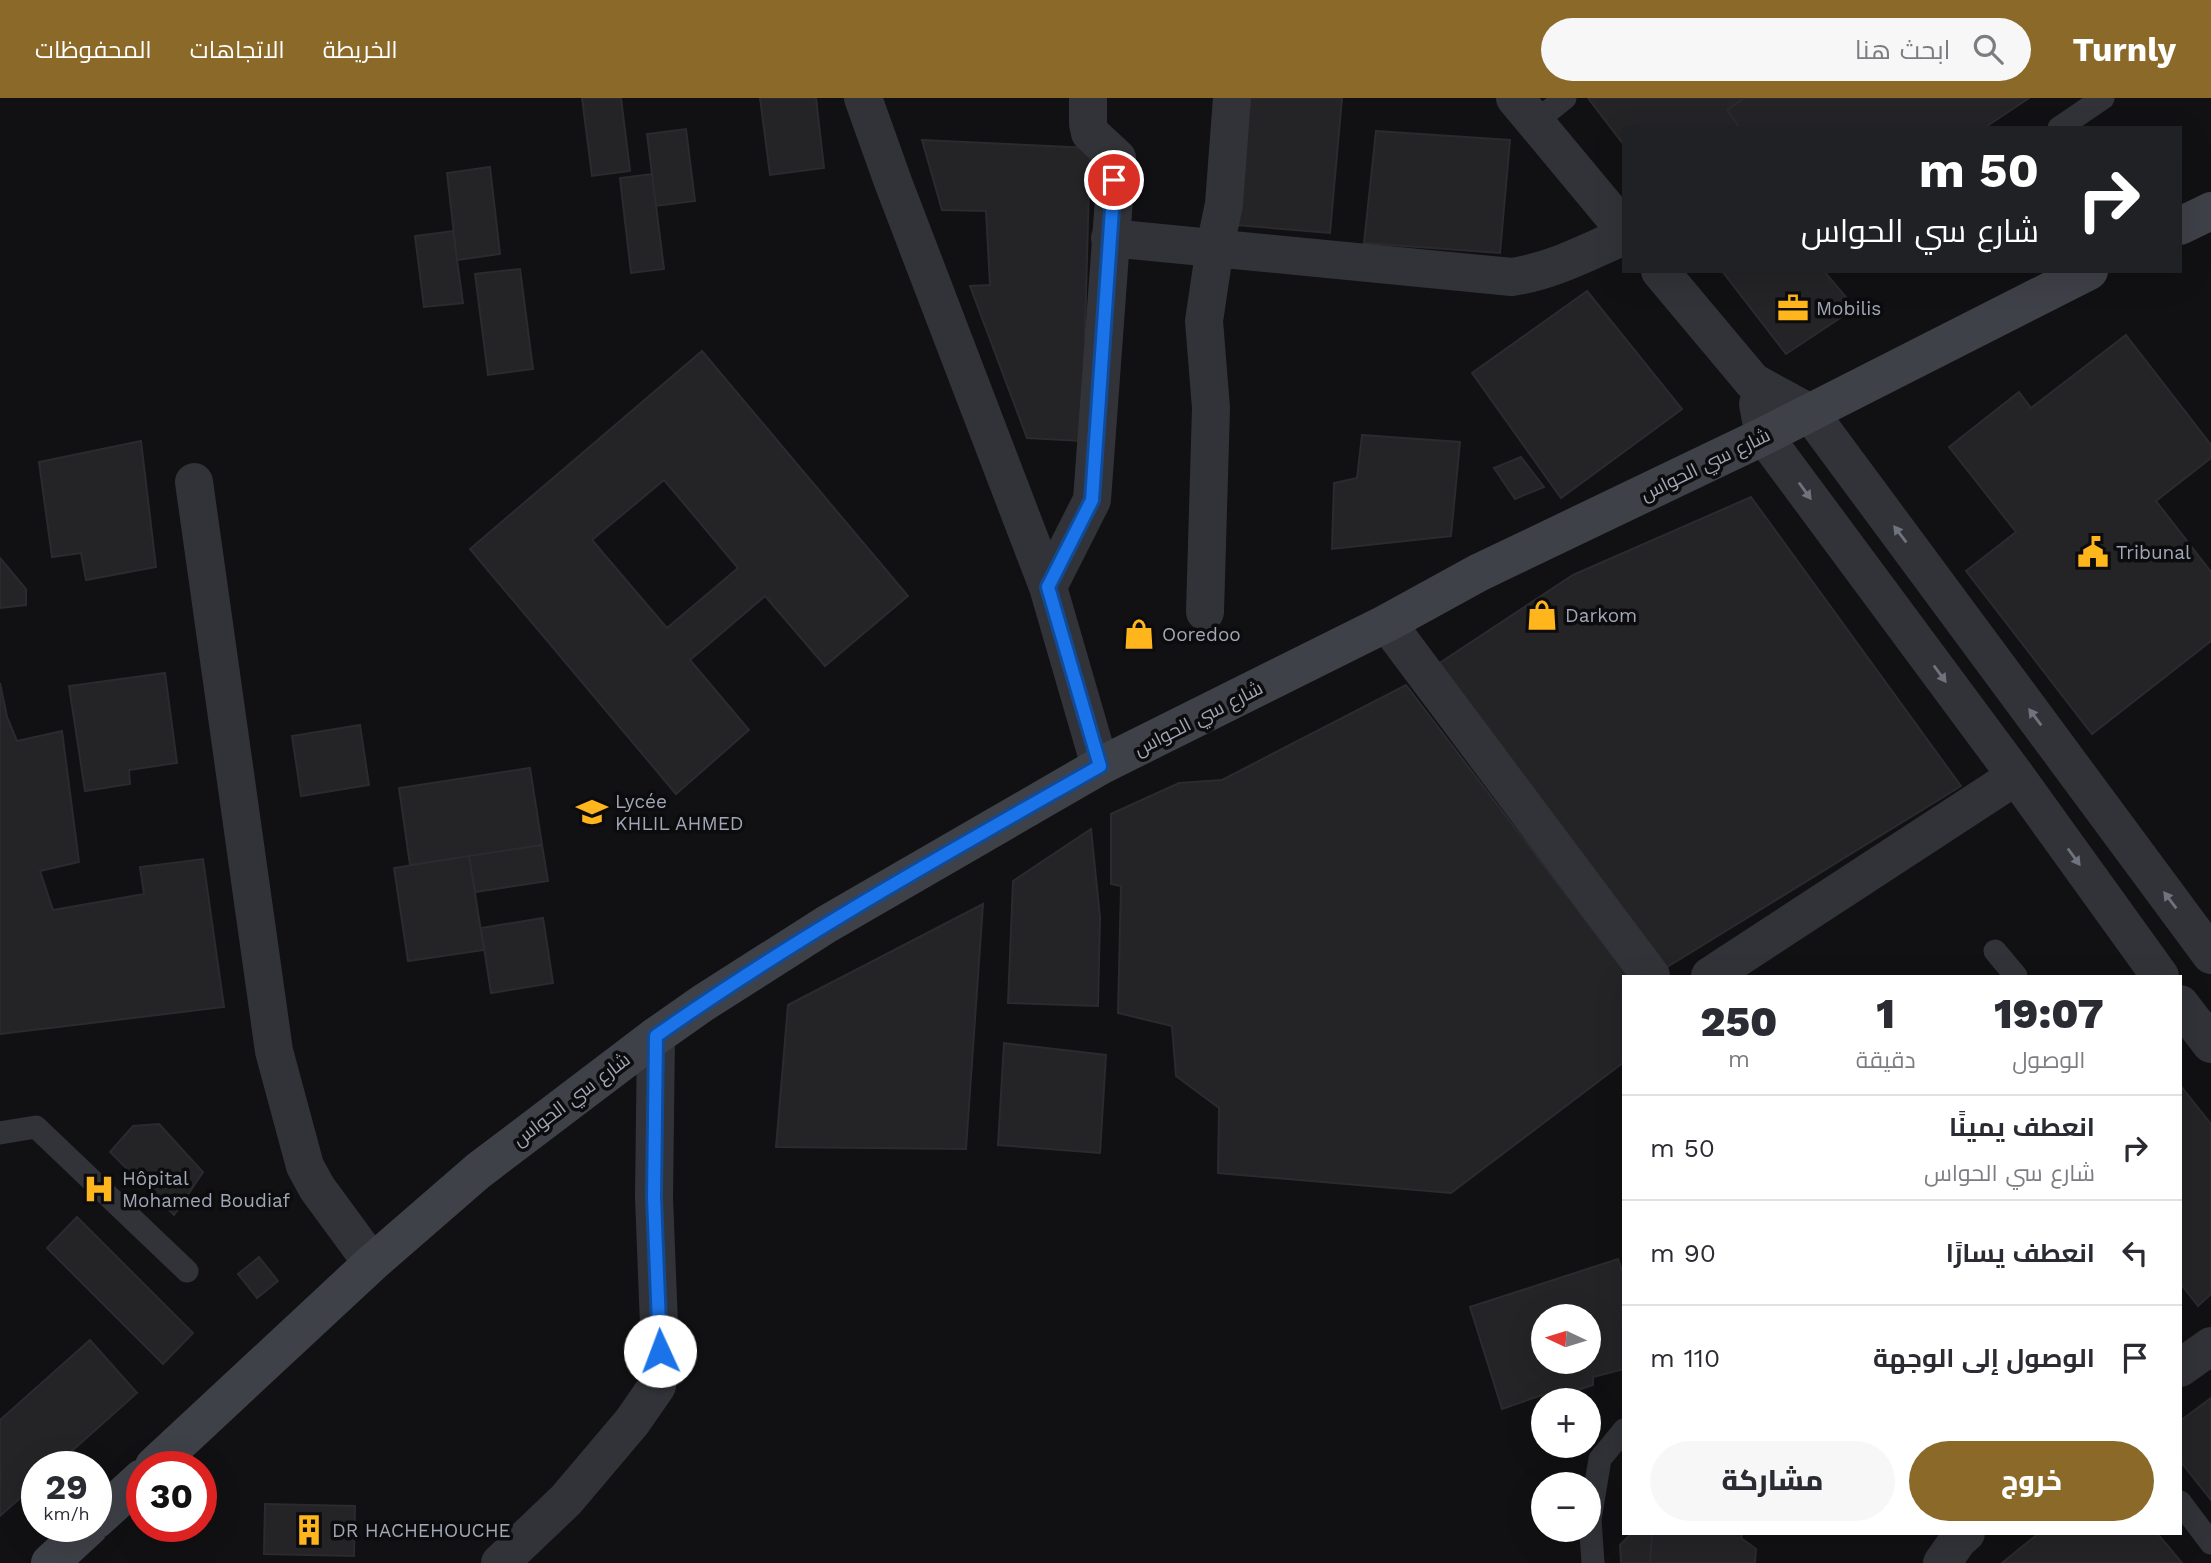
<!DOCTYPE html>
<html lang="ar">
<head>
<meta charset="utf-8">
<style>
	body { margin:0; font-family:"Work Sans",Cairo,sans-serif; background:#f7f7f7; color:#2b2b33; direction:rtl; height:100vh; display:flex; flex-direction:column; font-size:26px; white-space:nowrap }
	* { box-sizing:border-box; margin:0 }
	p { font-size:23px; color:#7c7c81 }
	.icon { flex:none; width:38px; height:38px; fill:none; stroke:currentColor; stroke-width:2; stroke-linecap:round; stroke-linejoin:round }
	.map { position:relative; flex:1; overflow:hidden; direction:ltr }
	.drawer { position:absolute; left:1622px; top:877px; width:560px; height:560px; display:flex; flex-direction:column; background:#fff; border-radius:0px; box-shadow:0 7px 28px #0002; direction:rtl }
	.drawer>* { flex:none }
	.top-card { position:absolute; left:1622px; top:28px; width:560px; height:147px; border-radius:0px; box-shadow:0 7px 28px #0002; direction:rtl; background:#202124; color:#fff; overflow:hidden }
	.needle { width:46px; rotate:274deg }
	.tools { position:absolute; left:1531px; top:1206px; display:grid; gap:14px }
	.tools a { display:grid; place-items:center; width:70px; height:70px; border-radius:50%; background:#fff; box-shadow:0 7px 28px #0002; font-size:35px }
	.speed { position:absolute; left:21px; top:1353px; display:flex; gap:14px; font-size:35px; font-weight:700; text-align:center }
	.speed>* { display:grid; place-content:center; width:91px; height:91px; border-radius:50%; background:#fff; box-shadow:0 7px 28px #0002; line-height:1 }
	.speed small { font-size:18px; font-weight:400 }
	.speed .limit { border:10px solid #d22; background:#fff; color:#111 }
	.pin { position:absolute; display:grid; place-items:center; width:60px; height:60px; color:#fff; margin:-30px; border:4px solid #fff; border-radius:50%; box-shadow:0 2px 7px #0007 }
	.me { position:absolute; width:77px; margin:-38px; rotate:358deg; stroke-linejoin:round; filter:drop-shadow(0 0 5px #0008) }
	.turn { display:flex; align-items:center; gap:24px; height:147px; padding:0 28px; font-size:32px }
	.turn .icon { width:91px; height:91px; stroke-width:2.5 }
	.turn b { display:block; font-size:49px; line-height:60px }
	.eta { display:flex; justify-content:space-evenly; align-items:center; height:119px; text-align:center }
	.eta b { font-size:42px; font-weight:800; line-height:49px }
	.cta { display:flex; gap:14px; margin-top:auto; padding:14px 28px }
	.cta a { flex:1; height:80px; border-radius:42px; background:#8a6929; color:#fff; font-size:28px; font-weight:800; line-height:80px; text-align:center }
	.cta a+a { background:#f7f7f7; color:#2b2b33 }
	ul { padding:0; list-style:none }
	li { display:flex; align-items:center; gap:21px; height:105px; padding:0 28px; border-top:2px solid #e1e1e2 }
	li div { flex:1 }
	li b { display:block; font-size:26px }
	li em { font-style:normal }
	header { display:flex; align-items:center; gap:42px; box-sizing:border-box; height:98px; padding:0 35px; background:#8a6929; color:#fff }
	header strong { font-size:33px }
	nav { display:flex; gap:38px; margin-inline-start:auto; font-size:24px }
	.search { width:490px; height:63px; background:#f7f7f7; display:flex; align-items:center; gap:18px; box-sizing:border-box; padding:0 24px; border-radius:38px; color:#7c7c81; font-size:26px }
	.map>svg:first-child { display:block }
	.building { fill:#242427; stroke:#2b2b2f; stroke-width:2; fill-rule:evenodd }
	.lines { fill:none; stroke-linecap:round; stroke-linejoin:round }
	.lane { stroke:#323338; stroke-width:23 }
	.street { stroke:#323338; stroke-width:38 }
	.secondary { stroke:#3f4148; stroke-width:38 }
	.oneway { fill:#6f737d }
	.route-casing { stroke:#114b97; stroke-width:18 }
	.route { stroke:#1a73e8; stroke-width:12 }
	.labels { text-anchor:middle; stroke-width:7; stroke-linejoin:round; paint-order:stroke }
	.poi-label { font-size:19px; fill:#a1a7b5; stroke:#0c0c0e; text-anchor:start }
	.street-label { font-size:19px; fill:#a1a7b5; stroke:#0c0c0e }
</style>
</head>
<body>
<header>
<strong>Turnly</strong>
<div class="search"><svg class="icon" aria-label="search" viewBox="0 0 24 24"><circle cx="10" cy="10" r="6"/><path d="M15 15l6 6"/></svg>ابحث هنا</div>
<nav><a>الخريطة</a><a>الاتجاهات</a><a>المحفوظات</a></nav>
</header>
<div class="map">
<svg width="2211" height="1465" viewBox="0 0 2211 1465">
	<rect width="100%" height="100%" fill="#111113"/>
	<path class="building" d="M 582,0 L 621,0 L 630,73 L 592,78 Z
		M 760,0 L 816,0 L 824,70 L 770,77 Z
		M 1246,0 L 1342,0 L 1330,135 L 1236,127 Z
		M 1588,0 L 1744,0 L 1727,12 L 1740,30 L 1624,30 L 1624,47 Z
		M 1744,0 L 2029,0 L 1984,30 L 1740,30 L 1727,12 Z
		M 686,31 L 695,103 L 656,108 L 647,36 Z
		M 1376,33 L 1510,42 L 1500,155 L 1364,145 Z
		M 922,42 L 1090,50 L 1082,343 L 1027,340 L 970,188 L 990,187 L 986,113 L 942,112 Z
		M 490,69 L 500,156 L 457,162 L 447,75 Z
		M 652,76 L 664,171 L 631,175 L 620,80 Z
		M 453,133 L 463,205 L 424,209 L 415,138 Z
		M 520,171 L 533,271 L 488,277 L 475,176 Z
		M 1722,173 L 1824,173 L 1855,210 L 1786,256 Z
		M 1587,193 L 1682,311 L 1561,400 L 1472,275 Z
		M 2126,237 L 2211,347 L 2211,360 L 2156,403 L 2211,474 L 2211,543 L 2092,636 L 1966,473 L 2016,434 L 1949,349 L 2019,294 L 2031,310 Z
		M 702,253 L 908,498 L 825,568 L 765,498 L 690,562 L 749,632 L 676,696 L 470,451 ZM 664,382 L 738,470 L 667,530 L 592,442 Z
		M 1362,337 L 1460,344 L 1451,438 L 1332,451 L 1334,385 L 1357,380 Z
		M 141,343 L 156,469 L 86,482 L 81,455 L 52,459 L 39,364 Z
		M 1521,359 L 1544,389 L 1515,401 L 1494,370 Z
		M 1751,399 L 1961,688 L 1664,871 L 1438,566 L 1573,477 Z
		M 0,460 L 26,491 L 26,507 L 0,510 Z
		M 165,575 L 177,665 L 129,672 L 130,686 L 85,693 L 69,588 Z
		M 0,585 L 7,619 L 17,643 L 62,633 L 79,764 L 40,773 L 53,812 L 144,796 L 140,769 L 203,761 L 224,909 L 0,936 Z
		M 1406,587 L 1628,878 L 1624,878 L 1624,964 L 1451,1095 L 1218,1075 L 1219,1010 L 1176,978 L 1172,928 L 1118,915 L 1121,788 L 1111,786 L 1111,716 L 1179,685 L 1222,682 Z
		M 360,627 L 369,687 L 301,698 L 292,638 Z
		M 530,670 L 542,747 L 410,767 L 399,690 Z
		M 1091,731 L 1100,819 L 1098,908 L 1008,905 L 1013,783 Z
		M 542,747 L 548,783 L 475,794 L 469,758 Z
		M 469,758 L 484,852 L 408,863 L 394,770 Z
		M 983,806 L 966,1051 L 776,1049 L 788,907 Z
		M 543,820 L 553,885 L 491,895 L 481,830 Z
		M 1004,945 L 1106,957 L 1100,1055 L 998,1047 Z
		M 2180,987 L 2211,1026 L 2211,1196 L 2198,1208 L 2180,1185 Z
		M 159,1026 L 203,1074 L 174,1117 L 110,1054 L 133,1028 Z
		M 77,1119 L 193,1235 L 163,1266 L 47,1150 Z
		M 259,1159 L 278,1183 L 257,1200 L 238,1176 Z
		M 1618,1161 L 1624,1178 L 1624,1271 L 1593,1279 L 1593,1287 L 1549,1302 L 1544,1302 L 1542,1297 L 1502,1311 L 1470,1209 ZM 1544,1218 L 1589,1218 L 1589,1264 L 1544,1264 Z
		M 90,1242 L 137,1295 L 55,1368 L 37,1368 L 37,1385 L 0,1418 L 0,1322 Z
		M 2211,1300 L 2211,1402 L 2180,1363 L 2180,1323 Z
		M 265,1406 L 355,1408 L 354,1458 L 264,1456 Z
		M 1632,1435 L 1652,1435 L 1650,1465 L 1621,1465 L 1620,1447 Z
		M 1652,1435 L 1743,1435 L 1741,1440 L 1756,1451 L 1755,1465 L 1650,1465 Z
		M 2039,1435 L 2157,1435 L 2182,1465 L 2002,1465 Z"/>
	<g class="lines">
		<path class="lane" d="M 1535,24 L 1565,0
			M 2059,30 L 2103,0
			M 1995,853 L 2016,878
			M 0,1035 L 36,1029 L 187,1173
			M 2180,1404 L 2211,1445
			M 1593,1465 L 1590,1421 L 1600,1361 L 1624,1332"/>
		<path class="street" d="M 863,0 L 893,84 L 1048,489 L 1100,668
			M 1515,0 L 1624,131
			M 1110,140 L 1512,179 C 1552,173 1588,154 1624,138
			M 1660,173 L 1753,284 L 1810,315 L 2211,857
			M 1758,306 L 1764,338 L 2016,678 L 2160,878
			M 194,384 L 274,953 L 305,1068 L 317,1090 L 372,1165
			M 1048,489 L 1092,402 L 1117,60 L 1090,35 L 1088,26 L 1088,0
			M 1205,514 L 1211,310 L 1204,223 L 1215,149 L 1224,106 L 1232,0
			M 1387,525 L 1651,878
			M 1710,878 L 2016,678
			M 2180,906 L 2211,946
			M 2180,1270 L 2211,1248
			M 500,1465 L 566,1402 L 632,1324 L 657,1288 L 660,1253 L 654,1099 L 656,938
			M 1942,1465 L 1958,1442 L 1966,1435"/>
		<path class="secondary" d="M 2180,128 L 2211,113
			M 154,1368 L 372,1165 L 478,1073 L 656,938 L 703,905 L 827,826 L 1100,668 L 1387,525 L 1478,475 L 1764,338 L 2089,173
			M 96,1422 L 142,1380
			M 50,1465 L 90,1428"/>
	</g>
	<defs><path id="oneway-solid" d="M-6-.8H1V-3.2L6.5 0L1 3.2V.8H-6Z" transform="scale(1.75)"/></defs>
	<g class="oneway">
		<use href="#oneway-solid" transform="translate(1805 393) rotate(54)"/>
		<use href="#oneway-solid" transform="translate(1900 436) rotate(-127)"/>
		<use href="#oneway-solid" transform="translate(1940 576) rotate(54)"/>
		<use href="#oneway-solid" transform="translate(2035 619) rotate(-127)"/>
		<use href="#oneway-solid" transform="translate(2074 759) rotate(54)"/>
		<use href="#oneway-solid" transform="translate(2170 802) rotate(-127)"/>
	</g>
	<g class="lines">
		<defs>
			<path id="route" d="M 660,1253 L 654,1099 L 656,938 C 797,838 949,754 1100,668 L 1048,489 L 1092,402 L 1114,82"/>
		</defs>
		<use href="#route" class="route-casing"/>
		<use href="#route" class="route"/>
	</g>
	<defs>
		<symbol id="office-bare" viewBox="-9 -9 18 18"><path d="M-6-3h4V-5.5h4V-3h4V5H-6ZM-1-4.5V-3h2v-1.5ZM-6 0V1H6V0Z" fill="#ffb51c" stroke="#0c0c0e" stroke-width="2.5" paint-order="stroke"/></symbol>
		<symbol id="civic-bare" viewBox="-9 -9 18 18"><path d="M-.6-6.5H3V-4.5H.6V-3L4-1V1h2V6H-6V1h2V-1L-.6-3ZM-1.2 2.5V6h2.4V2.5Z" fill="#ffb51c" stroke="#0c0c0e" stroke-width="2.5" paint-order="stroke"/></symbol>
		<symbol id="shop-bare" viewBox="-9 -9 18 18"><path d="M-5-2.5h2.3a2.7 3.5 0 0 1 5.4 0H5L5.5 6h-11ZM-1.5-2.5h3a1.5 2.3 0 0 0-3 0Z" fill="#ffb51c" stroke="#0c0c0e" stroke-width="2.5" paint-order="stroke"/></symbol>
		<symbol id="school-bare" viewBox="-9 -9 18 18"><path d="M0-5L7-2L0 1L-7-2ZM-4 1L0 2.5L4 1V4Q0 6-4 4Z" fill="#ffb51c" stroke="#0c0c0e" stroke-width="2.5" paint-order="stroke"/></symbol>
		<symbol id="hospital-bare" viewBox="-9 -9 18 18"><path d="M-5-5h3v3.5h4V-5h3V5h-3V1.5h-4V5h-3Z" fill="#ffb51c" stroke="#0c0c0e" stroke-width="2.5" paint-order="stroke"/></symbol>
		<symbol id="building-bare" viewBox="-9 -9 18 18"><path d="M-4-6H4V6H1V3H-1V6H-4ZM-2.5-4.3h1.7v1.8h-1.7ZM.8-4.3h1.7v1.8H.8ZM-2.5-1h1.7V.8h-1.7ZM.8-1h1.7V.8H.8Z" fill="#ffb51c" stroke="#0c0c0e" stroke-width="2.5" paint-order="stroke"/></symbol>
	</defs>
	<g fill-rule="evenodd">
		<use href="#office-bare" x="1771" y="188" width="44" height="44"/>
		<use href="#civic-bare" x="2071" y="432" width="44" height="44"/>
		<use href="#shop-bare" x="1520" y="495" width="44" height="44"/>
		<use href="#shop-bare" x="1117" y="514" width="44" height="44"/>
		<use href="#school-bare" x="570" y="692" width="44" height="44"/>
		<use href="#hospital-bare" x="77" y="1069" width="44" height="44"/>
		<use href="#building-bare" x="287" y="1410" width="44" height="44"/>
	</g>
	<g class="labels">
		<g class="poi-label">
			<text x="1816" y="217">Mobilis</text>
			<text x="2116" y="461">Tribunal</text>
			<text x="1565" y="524">Darkom</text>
			<text x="1162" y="543">Ooredoo</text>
			<text x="615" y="710">Lycée<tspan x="615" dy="22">KHLIL AHMED</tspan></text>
			<text x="122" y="1087">Hôpital<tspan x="122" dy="22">Mohamed Boudiaf</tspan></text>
			<text x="332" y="1439">DR HACHEHOUCHE</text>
		</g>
		<g class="street-label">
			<text transform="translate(1705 366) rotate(-26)" y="7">شارع سي الحواس</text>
			<text transform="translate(1198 620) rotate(-27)" y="7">شارع سي الحواس</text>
			<text transform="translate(571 1001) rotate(-37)" y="7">شارع سي الحواس</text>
		</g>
	</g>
</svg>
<div class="tools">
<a><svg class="needle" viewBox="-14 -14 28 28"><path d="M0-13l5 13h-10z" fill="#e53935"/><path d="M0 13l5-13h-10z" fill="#7c7c81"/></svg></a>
<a>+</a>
<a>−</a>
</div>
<div class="speed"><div>29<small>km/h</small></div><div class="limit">30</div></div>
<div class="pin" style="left:1114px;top:82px;background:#d93025"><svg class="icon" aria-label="arrive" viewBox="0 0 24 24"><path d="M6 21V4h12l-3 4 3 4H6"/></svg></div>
<svg class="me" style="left:660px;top:1253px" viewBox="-20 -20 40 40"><circle r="19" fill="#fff"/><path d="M0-13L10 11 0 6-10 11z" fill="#1a73e8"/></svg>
<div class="top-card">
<div class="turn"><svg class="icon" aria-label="right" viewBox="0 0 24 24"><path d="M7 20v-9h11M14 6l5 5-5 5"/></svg><div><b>50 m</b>شارع سي الحواس</div></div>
</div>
<section class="drawer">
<div class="eta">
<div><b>19:07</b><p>الوصول</p></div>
<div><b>1</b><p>دقيقة</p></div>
<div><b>250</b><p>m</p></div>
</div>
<ul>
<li><svg class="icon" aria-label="right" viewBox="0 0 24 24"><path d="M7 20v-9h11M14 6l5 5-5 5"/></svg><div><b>انعطف يمينًا</b><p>شارع سي الحواس</p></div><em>50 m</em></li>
<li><svg class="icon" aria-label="left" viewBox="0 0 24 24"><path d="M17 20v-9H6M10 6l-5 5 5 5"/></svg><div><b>انعطف يسارًا</b></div><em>90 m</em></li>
<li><svg class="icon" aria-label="arrive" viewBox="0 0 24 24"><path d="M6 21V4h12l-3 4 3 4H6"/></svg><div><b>الوصول إلى الوجهة</b></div><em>110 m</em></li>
</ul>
<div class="cta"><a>خروج</a><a>مشاركة</a></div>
</section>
</div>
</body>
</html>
